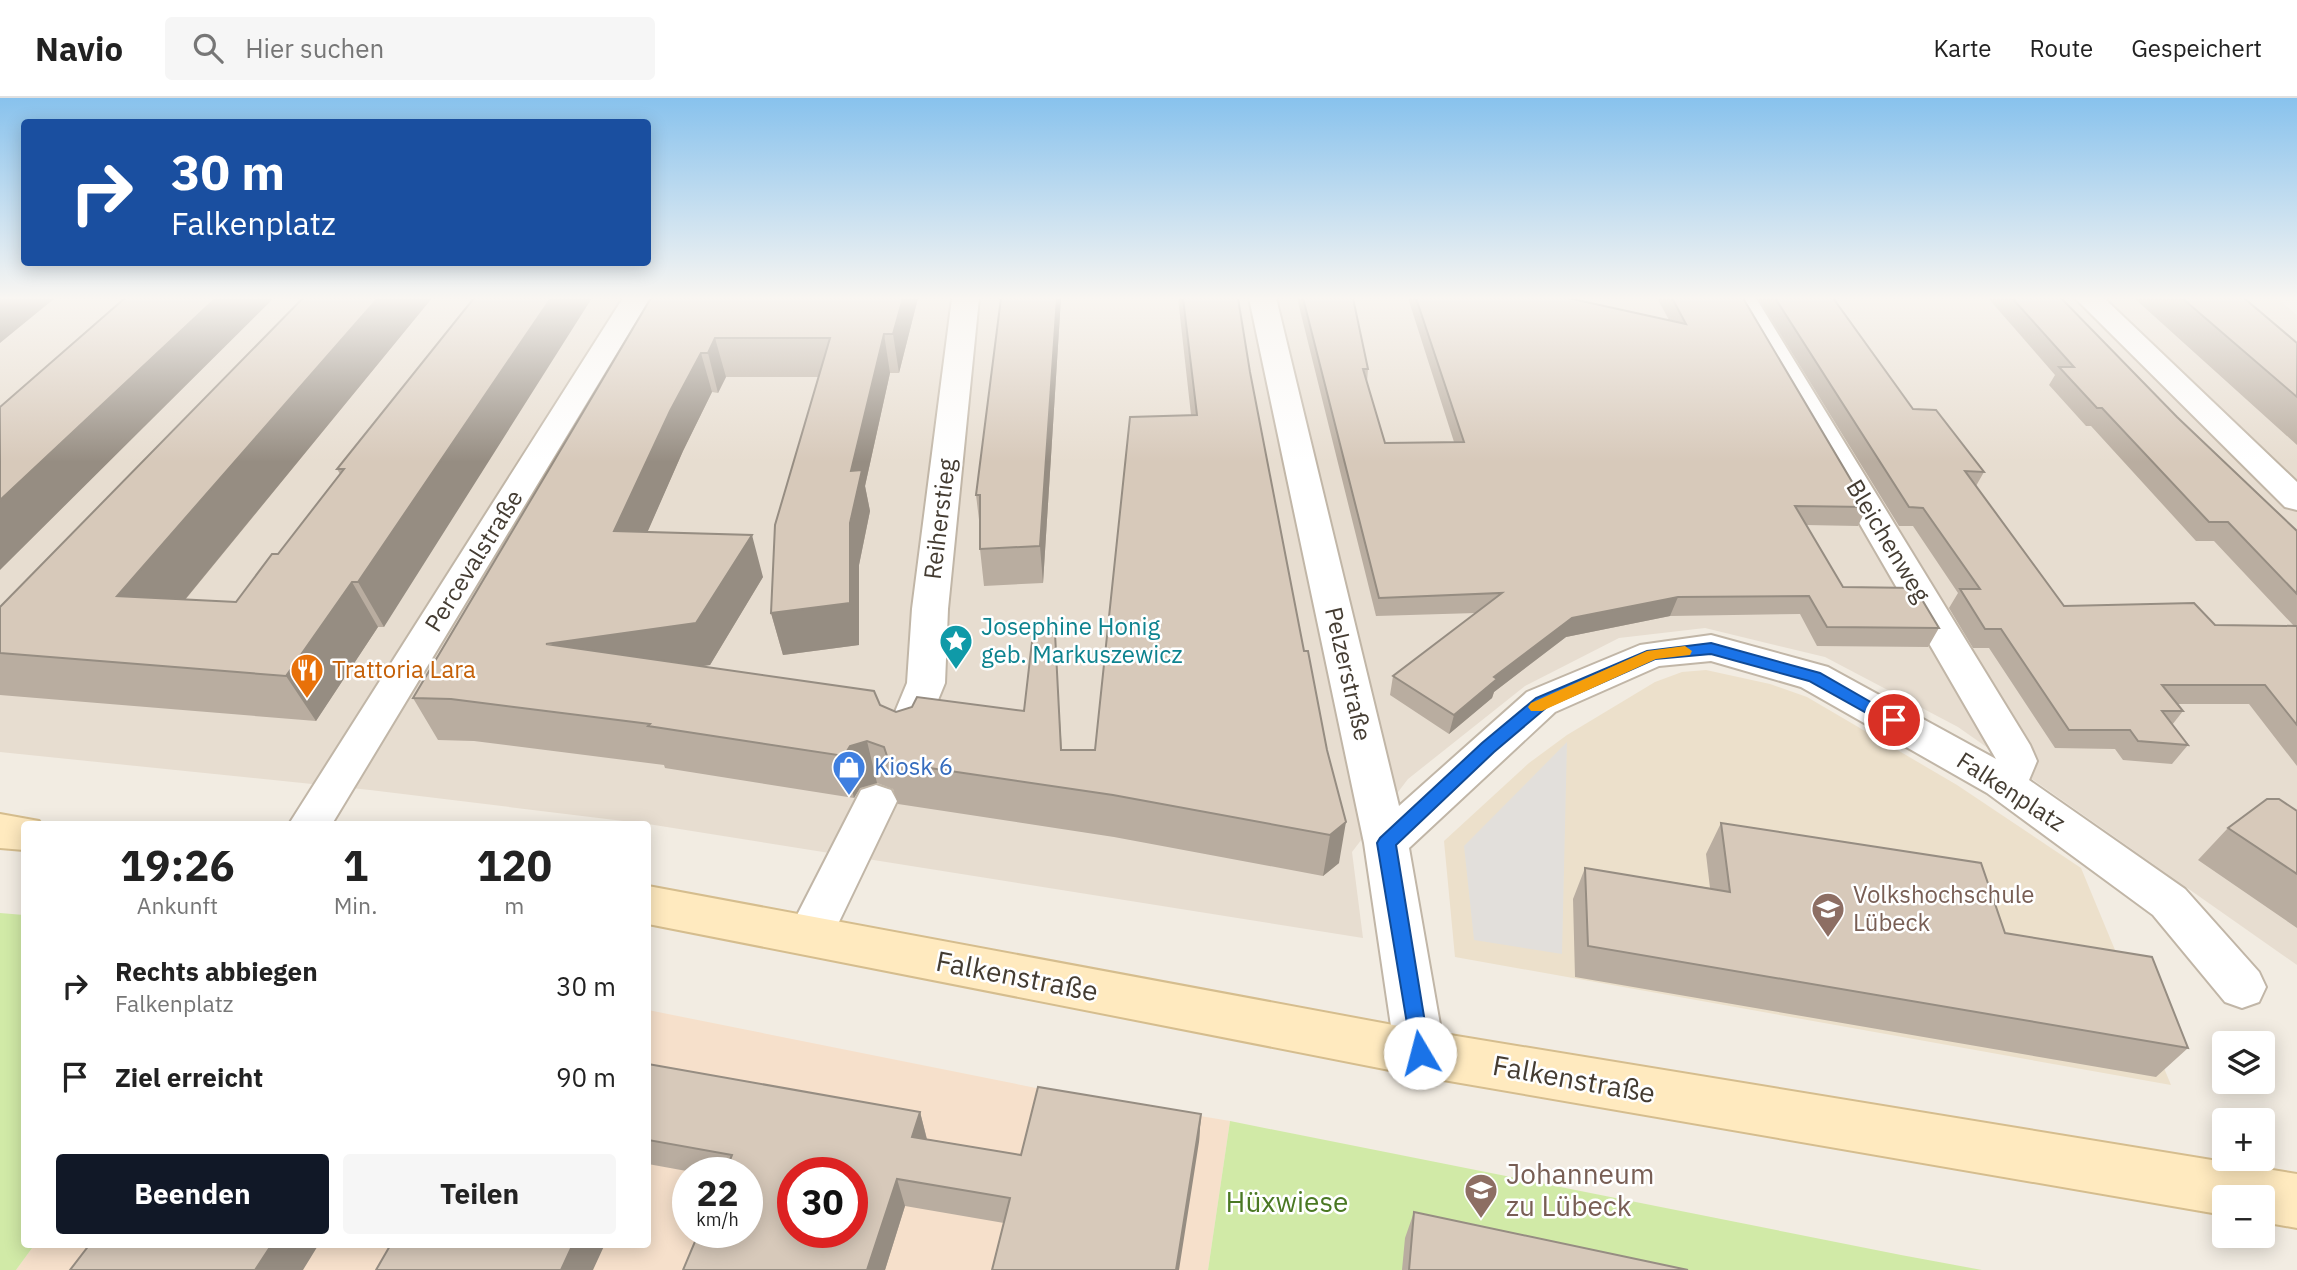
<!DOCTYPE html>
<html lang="de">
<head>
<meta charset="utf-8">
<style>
	body { margin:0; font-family:"IBM Plex Sans",sans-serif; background:#f6f6f6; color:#222; height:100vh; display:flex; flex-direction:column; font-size:26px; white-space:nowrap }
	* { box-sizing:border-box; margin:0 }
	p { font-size:23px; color:#767676 }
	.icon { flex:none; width:38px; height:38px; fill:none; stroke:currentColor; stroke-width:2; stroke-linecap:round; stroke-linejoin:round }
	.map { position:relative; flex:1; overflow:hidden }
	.drawer { position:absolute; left:21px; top:723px; width:630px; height:427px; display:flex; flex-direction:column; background:#fff; border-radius:7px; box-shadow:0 4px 18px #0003 }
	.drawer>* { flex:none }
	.guide { position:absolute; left:21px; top:21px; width:630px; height:147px; border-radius:7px; box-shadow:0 4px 18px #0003; background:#1a4fa0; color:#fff; overflow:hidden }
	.controls { position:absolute; left:2212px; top:933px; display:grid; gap:14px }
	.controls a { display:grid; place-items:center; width:63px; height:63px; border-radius:7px; background:#fff; box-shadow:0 4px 18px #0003; font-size:35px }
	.speed { position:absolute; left:672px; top:1059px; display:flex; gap:14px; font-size:35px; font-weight:700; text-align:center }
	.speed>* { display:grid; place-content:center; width:91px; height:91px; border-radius:50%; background:#fff; box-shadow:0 4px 18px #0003; line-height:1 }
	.speed small { font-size:18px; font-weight:400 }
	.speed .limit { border:10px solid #d22; background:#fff; color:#111 }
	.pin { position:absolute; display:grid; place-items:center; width:60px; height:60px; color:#fff; margin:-30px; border:4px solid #fff; border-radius:50%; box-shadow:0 2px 7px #0007 }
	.me { position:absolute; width:77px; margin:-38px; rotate:352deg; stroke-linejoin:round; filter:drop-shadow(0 0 5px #0008) }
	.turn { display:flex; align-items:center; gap:24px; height:147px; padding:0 35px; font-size:32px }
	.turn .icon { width:91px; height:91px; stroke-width:2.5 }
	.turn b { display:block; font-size:49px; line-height:60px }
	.eta { display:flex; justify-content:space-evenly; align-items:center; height:119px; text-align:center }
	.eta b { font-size:42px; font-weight:700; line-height:49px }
	.button { display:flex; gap:14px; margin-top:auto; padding:14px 35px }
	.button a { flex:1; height:80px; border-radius:7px; background:#111827; color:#fff; font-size:28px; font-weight:700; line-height:80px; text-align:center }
	.button a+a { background:#f6f6f6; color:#222 }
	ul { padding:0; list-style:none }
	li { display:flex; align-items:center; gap:21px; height:91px; padding:0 35px }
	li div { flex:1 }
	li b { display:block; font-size:26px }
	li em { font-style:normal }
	header { display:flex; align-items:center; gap:42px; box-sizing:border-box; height:98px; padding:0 35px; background:#fff; border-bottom:2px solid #e0e0e0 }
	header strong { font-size:33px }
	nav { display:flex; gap:38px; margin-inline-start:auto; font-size:24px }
	.search { width:490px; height:63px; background:#f6f6f6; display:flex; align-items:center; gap:18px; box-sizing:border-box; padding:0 24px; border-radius:7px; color:#767676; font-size:26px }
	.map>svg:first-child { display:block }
	.residential { fill:#e7ddd0 }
	.commercial { fill:#f6e0cb; fill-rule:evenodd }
	.education { fill:#ece0cb }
	.green { fill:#d1eaa7 }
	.parking { fill:#e2dfdb }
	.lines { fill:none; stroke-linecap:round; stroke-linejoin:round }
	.street-casing { stroke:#c1b6a7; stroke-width:4 }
	.secondary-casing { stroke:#d5bd8e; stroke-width:4 }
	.street { fill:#fff; fill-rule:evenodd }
	.secondary { fill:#ffeabf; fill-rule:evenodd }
	.wall { fill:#b9ada0 }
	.shaded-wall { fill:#968d82 }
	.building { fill:#d7c9ba; stroke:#968d82; stroke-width:2; fill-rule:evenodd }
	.route { fill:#1a73e8; stroke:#114b97; stroke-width:2 }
	.slow { fill:#f59e0b }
	.labels { text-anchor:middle; stroke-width:5; stroke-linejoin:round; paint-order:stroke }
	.street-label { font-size:24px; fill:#443c32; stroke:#fff }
	.culture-label { font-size:24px; fill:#0d838f; stroke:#fff; text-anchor:start }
	.food-label { font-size:24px; fill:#c56008; stroke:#fff; text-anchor:start }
	.shop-label { font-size:24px; fill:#366cbe; stroke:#fff; text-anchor:start }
	.education-label { font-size:24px; fill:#785e54; stroke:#fff; text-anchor:start }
	.near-street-label { font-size:28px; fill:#443c32; stroke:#fff }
	.near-education-label { font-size:28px; fill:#785e54; stroke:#fff; text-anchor:start }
	.near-park-label { font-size:28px; fill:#4a7823; stroke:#fff }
</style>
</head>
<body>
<header>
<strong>Navio</strong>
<div class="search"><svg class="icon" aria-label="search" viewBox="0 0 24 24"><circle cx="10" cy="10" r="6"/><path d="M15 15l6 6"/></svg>Hier suchen</div>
<nav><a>Karte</a><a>Route</a><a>Gespeichert</a></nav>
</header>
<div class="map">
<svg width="2297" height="1172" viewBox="0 0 2297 1172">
	<rect width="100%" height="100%" fill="#f2ece2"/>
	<path class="residential" d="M 0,200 L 2277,200 L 2297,217 L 2297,867 L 1958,629 L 1825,559 L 1705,530 L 1619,540 L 1525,588 L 1408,681 L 1352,754 L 1363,840 L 648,726 L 370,692 L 0,654 Z"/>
	<path class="commercial" d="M 648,912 L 1051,993 L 1230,1023 L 1208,1172 L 16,1172 L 35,1146 L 648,1146 ZM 688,1074 L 747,1074 L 747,1134 L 688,1134 ZM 793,1074 L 852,1074 L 852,1134 L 793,1134 Z"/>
	<path class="education" d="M 1706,572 L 1770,586 L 1807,599 L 1957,687 L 2081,770 L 2171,987 L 1455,859 L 1444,743 L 1529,665 L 1567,637 L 1655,584 L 1682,574 Z"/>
	<path class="green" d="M 0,815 L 24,817 L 24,1146 L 35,1146 L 16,1172 L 0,1172 Z
		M 1230,1023 L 1901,1157 L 1982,1172 L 1208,1172 Z"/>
	<path class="parking" d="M 1567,644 L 1562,856 L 1474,842 L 1464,748 Z"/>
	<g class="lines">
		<defs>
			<path id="street" d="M 623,200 L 650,200 L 332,726 L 289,726 Z
				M 952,200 L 979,200 L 948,511 L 945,585 L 919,648 L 905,653 L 891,648 L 885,638 L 907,585 L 912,511 Z
				M 1249,200 L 1276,200 L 1399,708 L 1527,594 L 1640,547 L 1711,537 L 1828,569 L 1996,661 L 1729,200 L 1756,200 L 2030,647 L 2037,663 L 2029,682 L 2185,791 L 2259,874 L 2266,889 L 2259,904 L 2242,910 L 2225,904 L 2153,817 L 1987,695 L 1801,589 L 1711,563 L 1659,568 L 1555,614 L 1409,750 L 1445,955 L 1438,971 L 1420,978 L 1402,971 L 1395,955 L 1364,745 Z
				M 2075,200 L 2104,200 L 2297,384 L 2297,412 L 2285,409 Z
				M 876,687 L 891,692 L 897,703 L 826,851 L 810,856 L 794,851 L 787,837 L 794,823 L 861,692 Z"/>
			<path id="secondary" d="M 0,716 L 39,723 L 41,726 L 24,726 L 24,752 L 0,750 Z
				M 648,788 L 1420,932 L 2297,1076 L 2297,1130 L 2263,1124 L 2263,1099 L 2224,1099 L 2224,1117 L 1420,978 L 648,826 Z"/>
		</defs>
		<use href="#street" class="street-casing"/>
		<use href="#secondary" class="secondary-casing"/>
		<use href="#street" class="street"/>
		<use href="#secondary" class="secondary"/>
	</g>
	<path class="wall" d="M 303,200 L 432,200 L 185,502 L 236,504 L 278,456 L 340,376 L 337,371 L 474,200 L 384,529 L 378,529 L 316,623 L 0,597 L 0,509 Z
		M 651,200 L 918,200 L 899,275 L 890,275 L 865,388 L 870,413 L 859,467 L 859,547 L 783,557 L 771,515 L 819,279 L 726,279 L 718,295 L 712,294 L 683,353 L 647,434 L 763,479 L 710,567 L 702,568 L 880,607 L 896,614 L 1024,613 L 1057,577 L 1062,652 L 1095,652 L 1191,317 L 1178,200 L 1238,200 L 1250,274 L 1339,765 L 1323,778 L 1114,739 L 898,706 L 893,691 L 877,685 L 860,690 L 854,700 L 665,670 L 664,667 L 474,643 L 438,642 L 413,600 Z
		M 1001,200 L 1061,200 L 1043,485 L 984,488 L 980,451 L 980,430 L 976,397 Z
		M 1297,200 L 1353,200 L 1368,271 L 1367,284 L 1385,345 L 1454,344 L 1408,200 L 1568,200 L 1669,222 L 1657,200 L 1743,200 L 1867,409 L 1858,428 L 1806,427 L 1843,489 L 1939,530 L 1928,549 L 1817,548 L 1800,516 L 1670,518 L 1566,539 L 1494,594 L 1492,600 L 1449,636 L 1390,597 L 1393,578 L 1476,515 L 1376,518 Z
		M 1758,200 L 1833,200 L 1913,311 L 1984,374 L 1976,388 L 2064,508 L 2215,527 L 2294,528 L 2214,443 L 2196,443 L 2091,328 L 2086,328 L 2049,287 L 2055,277 L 1988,200 L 2061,200 L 2177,319 L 2297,433 L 2297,668 L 2249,606 L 2177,606 L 2183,613 L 2172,627 L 2188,647 L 2172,666 L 2123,662 L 2115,651 L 2055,650 L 1989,550 L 1973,550 L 1949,510 L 1958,495 L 1913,428 L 1899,428 Z
		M 2134,200 L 2244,200 L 2297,245 L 2297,347 Z
		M 2297,713 L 2297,830 L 2198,762 L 2228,730 Z
		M 1721,725 L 2005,835 L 2188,950 L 2156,979 L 1575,879 L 1573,801 L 1585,770 L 1710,790 L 1706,756 Z
		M 648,966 L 920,1014 L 927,1041 L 1021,1057 L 1201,1016 L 1199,1044 L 1004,1125 L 905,1108 L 885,1172 L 683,1172 L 747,1074 L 692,1074 L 648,1066 Z
		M 1414,1114 L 1688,1172 L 1402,1172 L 1405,1140 Z"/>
	<path class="shaded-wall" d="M 0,200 L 55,200 L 0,245 Z
		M 216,200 L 274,200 L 0,472 L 0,402 Z
		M 378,200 L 432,200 L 151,543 L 117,498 Z
		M 551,200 L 592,200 L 384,529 L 358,484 Z
		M 903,200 L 918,200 L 899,275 L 893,236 Z
		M 1057,200 L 1061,200 L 1043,485 L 1040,448 Z
		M 884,236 L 890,275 L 865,388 L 870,413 L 859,467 L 859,547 L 783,557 L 771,515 L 851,373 Z
		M 715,240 L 726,279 L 718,295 L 708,255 Z
		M 701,255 L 712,294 L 683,353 L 630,474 L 614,433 L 670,313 Z
		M 752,437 L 763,479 L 710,567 L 566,588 L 546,546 Z
		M 352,484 L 378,529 L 316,623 L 286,578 Z
		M 1678,499 L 1670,518 L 1566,539 L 1494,594 L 1492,600 L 1449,636 L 1454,617 L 1494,579 L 1572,520 Z
		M 867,643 L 877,685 L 860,690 L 854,700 L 844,658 L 850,648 Z
		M 1346,724 L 1339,765 L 1323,778 L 1330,737 Z
		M 920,1014 L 927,1042 L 912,1039 Z
		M 1201,1016 L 1199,1044 L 1179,1172 L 1176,1172 Z
		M 897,1081 L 905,1108 L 885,1172 L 867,1172 Z
		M 272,1146 L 319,1146 L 303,1172 L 255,1172 Z
		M 573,1146 L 605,1146 L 593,1172 L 561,1172 Z"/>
	<path class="building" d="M 125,200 L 216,200 L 0,402 L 0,309 Z
		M 303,200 L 378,200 L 117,498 L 236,504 L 272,456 L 278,456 L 344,371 L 337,371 L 474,200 L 551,200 L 358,484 L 352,484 L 286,578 L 0,555 L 0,509 Z
		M 651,200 L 903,200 L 893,236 L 884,236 L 851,373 L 862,372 L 850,425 L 850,505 L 771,515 L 775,427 L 830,240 L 715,240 L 708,255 L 701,255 L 670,313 L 614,433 L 752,437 L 696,525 L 546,546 L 874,593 L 880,607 L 896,614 L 912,609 L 917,599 L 1024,613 L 1033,535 L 1055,535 L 1061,652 L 1095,652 L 1130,319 L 1197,317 L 1183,200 L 1238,200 L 1250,274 L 1304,553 L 1308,553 L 1327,652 L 1346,724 L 1330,737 L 1113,697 L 889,664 L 884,649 L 867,643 L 850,648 L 844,658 L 648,628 L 650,626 L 451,601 L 413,600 Z
		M 1001,200 L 1057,200 L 1040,448 L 980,451 L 980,397 L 976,397 Z
		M 1303,200 L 1353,200 L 1368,271 L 1363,271 L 1385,345 L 1464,344 L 1416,200 L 1568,200 L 1686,226 L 1672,200 L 1743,200 L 1867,409 L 1795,408 L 1843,489 L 1915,490 L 1939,530 L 1827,529 L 1809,498 L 1678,499 L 1572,520 L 1494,579 L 1497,581 L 1454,617 L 1393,578 L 1502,495 L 1379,500 Z
		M 1775,200 L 1833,200 L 1913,311 L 1936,312 L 1984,374 L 1965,373 L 2064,508 L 2194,505 L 2215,527 L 2297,528 L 2297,627 L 2265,587 L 2162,587 L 2183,613 L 2162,613 L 2188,647 L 2138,643 L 2130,632 L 2069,632 L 2001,531 L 1985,531 L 1960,491 L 1980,491 L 1923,410 L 1909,409 Z
		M 2012,200 L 2061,200 L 2177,319 L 2297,433 L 2297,496 L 2228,424 L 2209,424 L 2102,310 L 2097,310 L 2059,269 L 2074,269 Z
		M 2182,200 L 2244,200 L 2297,245 L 2297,299 Z
		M 2267,701 L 2279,701 L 2297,713 L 2297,776 L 2228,730 Z
		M 1721,725 L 1981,765 L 2005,835 L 2152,859 L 2188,950 L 1588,848 L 1585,770 L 1730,794 Z
		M 648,966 L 920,1014 L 912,1039 L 1021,1057 L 1038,989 L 1201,1016 L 1176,1172 L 992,1172 L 1010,1100 L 897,1081 L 867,1172 L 683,1172 L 699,1134 L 747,1134 L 747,1074 L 725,1074 L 732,1057 L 648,1042 ZM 793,1074 L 852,1074 L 852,1134 L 793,1134 Z
		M 1414,1114 L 1688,1172 L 1409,1172 Z
		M 90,1146 L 272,1146 L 255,1172 L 70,1172 Z
		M 391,1146 L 573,1146 L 561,1172 L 376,1172 Z"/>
	<linearGradient id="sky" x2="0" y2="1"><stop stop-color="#88c2ed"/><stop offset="0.55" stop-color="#f9f6f2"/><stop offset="1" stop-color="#f9f6f2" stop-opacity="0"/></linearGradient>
	<rect width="2297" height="364" fill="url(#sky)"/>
	<path class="route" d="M 1711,545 L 1820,575 L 1902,622 L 1894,628 L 1888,627 L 1809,583 L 1711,556 L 1655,561 L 1547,609 L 1494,654 L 1396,747 L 1430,955 L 1427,962 L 1420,964 L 1413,962 L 1377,745 L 1380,740 L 1482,645 L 1536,600 L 1647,553 Z"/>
	<path class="slow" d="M 1685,548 L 1692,553 L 1690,557 L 1656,561 L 1542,613 L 1531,613 L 1528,609 L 1531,605 L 1647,553 Z"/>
	<defs>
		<symbol id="sight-pin" viewBox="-11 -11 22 30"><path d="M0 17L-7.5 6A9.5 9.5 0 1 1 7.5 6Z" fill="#0f9aa8" stroke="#fff"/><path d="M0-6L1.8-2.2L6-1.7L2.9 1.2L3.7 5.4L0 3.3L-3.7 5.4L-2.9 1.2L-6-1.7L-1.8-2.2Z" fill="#fff"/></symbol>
		<symbol id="restaurant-pin" viewBox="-11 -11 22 30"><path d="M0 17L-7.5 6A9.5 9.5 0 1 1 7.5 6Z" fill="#e8710a" stroke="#fff"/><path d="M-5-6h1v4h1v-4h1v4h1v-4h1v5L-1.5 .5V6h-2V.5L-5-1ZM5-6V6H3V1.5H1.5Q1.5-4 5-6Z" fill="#fff"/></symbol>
		<symbol id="shop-pin" viewBox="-11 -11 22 30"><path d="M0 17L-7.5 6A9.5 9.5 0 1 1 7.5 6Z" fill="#3f7fe0" stroke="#fff"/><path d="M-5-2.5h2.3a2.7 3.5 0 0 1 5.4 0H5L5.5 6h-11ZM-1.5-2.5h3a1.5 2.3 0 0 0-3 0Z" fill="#fff"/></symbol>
		<symbol id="school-pin" viewBox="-11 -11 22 30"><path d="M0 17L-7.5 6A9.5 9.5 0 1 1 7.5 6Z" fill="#8d6e63" stroke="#fff"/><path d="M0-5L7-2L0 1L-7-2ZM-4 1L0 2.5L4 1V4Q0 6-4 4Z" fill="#fff"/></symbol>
	</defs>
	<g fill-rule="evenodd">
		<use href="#sight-pin" x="937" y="524" width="38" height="52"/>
		<use href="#restaurant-pin" x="288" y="553" width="38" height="52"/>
		<use href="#shop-pin" x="830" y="650" width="38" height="52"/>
		<use href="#school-pin" x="1809" y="792" width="38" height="52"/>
		<use href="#school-pin" x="1462" y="1073" width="38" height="52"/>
	</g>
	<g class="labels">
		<g class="street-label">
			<text transform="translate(940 421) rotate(-83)" y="8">Reiherstieg</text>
			<text transform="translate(1888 443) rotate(59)" y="8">Bleichenweg</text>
			<text transform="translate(474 463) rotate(-58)" y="8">Percevalstraße</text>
			<text transform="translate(1348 576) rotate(77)" y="8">Pelzerstraße</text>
			<text transform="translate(2011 694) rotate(33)" y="8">Falkenplatz</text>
		</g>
		<g class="culture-label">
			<text x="981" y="537">Josephine Honig<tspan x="981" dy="28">geb. Markuszewicz</tspan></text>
		</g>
		<g class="food-label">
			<text x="332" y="580">Trattoria Lara</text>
		</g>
		<g class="shop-label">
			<text x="874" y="677">Kiosk 6</text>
		</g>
		<g class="education-label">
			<text x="1853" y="805">Volkshochschule<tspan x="1853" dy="28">Lübeck</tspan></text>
		</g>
		<g class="near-street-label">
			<text transform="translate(1017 878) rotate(11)" y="10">Falkenstraße</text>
			<text transform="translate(1574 981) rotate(10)" y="10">Falkenstraße</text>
		</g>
		<g class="near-education-label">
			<text x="1506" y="1086">Johanneum<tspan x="1506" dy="32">zu Lübeck</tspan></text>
		</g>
		<g class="near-park-label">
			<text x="1287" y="1114">Hüxwiese</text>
		</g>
	</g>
</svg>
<div class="controls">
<a><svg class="icon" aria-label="layers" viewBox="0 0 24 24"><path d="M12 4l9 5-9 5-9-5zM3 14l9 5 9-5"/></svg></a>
<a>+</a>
<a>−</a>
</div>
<div class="speed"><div>22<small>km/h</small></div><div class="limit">30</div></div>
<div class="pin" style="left:1894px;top:622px;background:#d93025"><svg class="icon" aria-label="arrive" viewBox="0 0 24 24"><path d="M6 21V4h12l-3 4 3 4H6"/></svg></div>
<svg class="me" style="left:1420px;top:955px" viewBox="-20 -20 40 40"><circle r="19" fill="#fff"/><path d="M0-13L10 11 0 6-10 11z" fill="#1a73e8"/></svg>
<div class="guide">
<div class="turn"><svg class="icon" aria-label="right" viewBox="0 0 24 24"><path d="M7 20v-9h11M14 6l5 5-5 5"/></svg><div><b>30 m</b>Falkenplatz</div></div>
</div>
<section class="drawer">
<div class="eta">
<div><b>19:26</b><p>Ankunft</p></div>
<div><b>1</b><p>Min.</p></div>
<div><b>120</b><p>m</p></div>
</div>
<ul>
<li><svg class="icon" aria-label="right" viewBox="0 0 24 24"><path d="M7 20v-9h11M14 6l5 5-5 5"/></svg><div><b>Rechts abbiegen</b><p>Falkenplatz</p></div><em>30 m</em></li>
<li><svg class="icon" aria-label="arrive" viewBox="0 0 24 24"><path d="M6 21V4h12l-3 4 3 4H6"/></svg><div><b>Ziel erreicht</b></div><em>90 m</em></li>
</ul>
<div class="button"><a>Beenden</a><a>Teilen</a></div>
</section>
</div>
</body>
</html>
